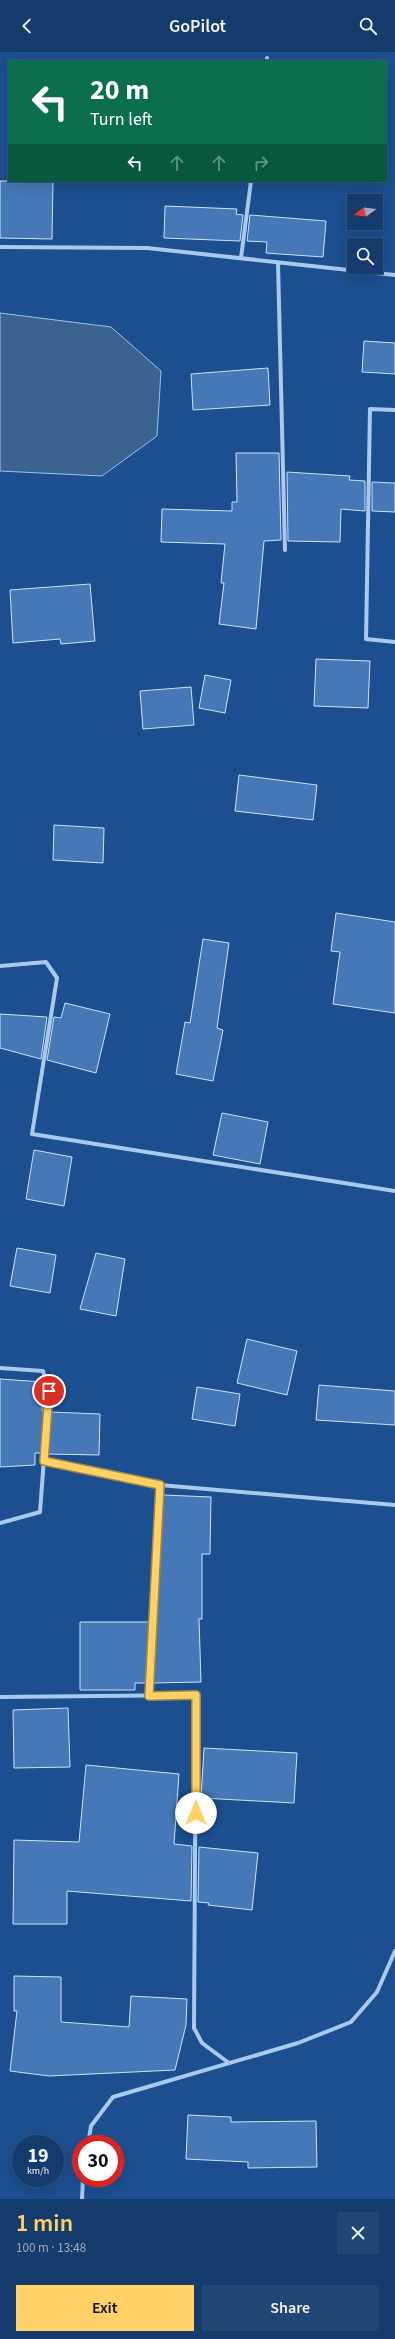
<!DOCTYPE html>
<html lang="en">
<head>
<meta charset="utf-8">
<style>
	body { margin:0; font-family:"Source Sans 3",sans-serif; background:#214673; color:#f1f3f6; height:100vh; display:flex; flex-direction:column; font-size:15px; white-space:nowrap }
	* { box-sizing:border-box; margin:0 }
	p { font-size:13px; color:#9dadc1 }
	.icon { flex:none; width:22px; height:22px; fill:none; stroke:currentColor; stroke-width:2; stroke-linecap:round; stroke-linejoin:round }
	.map { position:relative; height:2147px; overflow:hidden }
	.details { display:flex; flex-direction:column; background:#143b6b; flex:1 }
	.details>* { flex:none }
	.top-card { position:absolute; left:8px; top:8px; width:379px; height:122px; border-radius:0px; box-shadow:0 4px 16px #0002,0 0 0 1px #33557e; background:#0b6e4f; color:#fff; overflow:hidden }
	.needle { width:26px; rotate:255deg }
	.buttons { position:absolute; left:347px; top:142px; display:grid; gap:8px }
	.buttons a { display:grid; place-items:center; width:36px; height:36px; border-radius:0px; background:#143b6b; box-shadow:0 4px 16px #0002,0 0 0 1px #33557e; font-size:20px }
	.speed { position:absolute; left:12px; top:2083px; display:flex; gap:8px; font-size:20px; font-weight:700; text-align:center }
	.speed>* { display:grid; place-content:center; width:52px; height:52px; border-radius:50%; background:#143b6b; box-shadow:0 4px 16px #0002,0 0 0 1px #33557e; line-height:1 }
	.speed small { font-size:10px; font-weight:400 }
	.speed .limit { border:6px solid #d22; background:#fff; color:#111 }
	.pin { position:absolute; display:grid; place-items:center; width:34px; height:34px; color:#fff; margin:-17px; border:2px solid #fff; border-radius:50%; box-shadow:0 1px 4px #0007 }
	.me { position:absolute; width:44px; margin:-22px; rotate:0deg; stroke-linejoin:round; filter:drop-shadow(0 0 3px #0008) }
	.turn { display:flex; align-items:center; gap:14px; height:84px; padding:0 16px; font-size:18px }
	.turn .icon { width:52px; height:52px; stroke-width:2.5 }
	.turn b { display:block; font-size:28px; line-height:34px }
	.lanes { display:flex; align-items:center; height:38px; padding:0 16px; background:#0003; justify-content:center; gap:20px; direction:ltr }
	.lanes .off { opacity:.35 }
	.round { display:grid; place-items:center; flex:none; width:42px; height:42px; border-radius:0px; background:#214673 }
	.headline { display:flex; align-items:center; justify-content:space-between; height:68px; padding:0 16px }
	h1 { font-size:24px; font-weight:600; line-height:30px; color:#ffd166 }
	.action { display:flex; gap:8px; margin-top:auto; padding:8px 16px }
	.action a { flex:1; height:46px; border-radius:0px; background:#ffd166; color:#111; font-size:16px; font-weight:600; line-height:46px; text-align:center }
	.action a+a { background:#214673; color:#f1f3f6 }
	header { display:flex; justify-content:space-between; align-items:center; height:52px; padding:0 16px; background:#143b6b; font-size:18px; font-weight:600 }
	.map>svg:first-child { display:block }
	.water { fill:#3c6290; stroke:#9cc4f0 }
	.building { fill:#4478b7; stroke:#cfe3fa }
	.lines { fill:none; stroke-linecap:round; stroke-linejoin:round }
	.street { stroke:#a9c9ee; stroke-width:4 }
	.route-casing { stroke:#a68842; stroke-width:10 }
	.route { stroke:#ffd166; stroke-width:7 }
</style>
</head>
<body>
<header><svg class="icon" aria-label="back" viewBox="0 0 24 24"><path d="M15 5l-7 7 7 7"/></svg>GoPilot<svg class="icon" aria-label="search" viewBox="0 0 24 24"><circle cx="10" cy="10" r="6"/><path d="M15 15l6 6"/></svg></header>
<div class="map">
<svg width="395" height="2147" viewBox="0 0 395 2147">
	<rect width="100%" height="100%" fill="#1b4f8f"/>
	<path class="water" d="M 0,261 L 111,275 L 161,319 L 157,384 L 102,424 L 0,419 Z"/>
	<path class="building" d="M 0,129 L 53,129 L 52,187 L 0,186 Z
		M 165,154 L 237,157 L 236,162 L 243,163 L 240,189 L 164,186 Z
		M 250,163 L 326,169 L 323,205 L 266,201 L 267,190 L 247,189 Z
		M 364,289 L 395,291 L 395,322 L 362,320 Z
		M 268,316 L 270,353 L 193,358 L 191,322 Z
		M 236,401 L 279,401 L 281,488 L 264,489 L 256,577 L 219,572 L 224,531 L 221,531 L 225,492 L 161,490 L 162,457 L 232,459 L 232,450 L 237,450 Z
		M 287,420 L 350,424 L 349,428 L 365,429 L 365,459 L 341,457 L 340,490 L 288,489 Z
		M 372,430 L 395,431 L 395,460 L 372,459 Z
		M 90,532 L 95,589 L 61,592 L 60,587 L 13,591 L 10,538 Z
		M 316,607 L 370,609 L 368,656 L 314,654 Z
		M 205,623 L 231,628 L 225,661 L 199,656 Z
		M 191,635 L 194,673 L 143,677 L 140,639 Z
		M 239,723 L 317,733 L 313,768 L 235,759 Z
		M 54,773 L 104,776 L 103,811 L 53,808 Z
		M 336,861 L 395,870 L 395,961 L 333,952 L 340,900 L 331,899 Z
		M 203,887 L 229,891 L 217,976 L 223,978 L 213,1029 L 176,1022 L 185,970 L 190,971 Z
		M 65,951 L 110,962 L 96,1021 L 47,1008 L 54,965 L 61,966 Z
		M 0,962 L 47,965 L 41,1007 L 0,996 Z
		M 222,1061 L 268,1070 L 260,1112 L 213,1103 Z
		M 34,1098 L 72,1105 L 64,1154 L 26,1147 Z
		M 17,1196 L 56,1203 L 50,1241 L 10,1234 Z
		M 96,1201 L 125,1207 L 116,1264 L 80,1257 Z
		M 247,1287 L 297,1299 L 287,1343 L 237,1331 Z
		M 0,1327 L 43,1330 L 42,1359 L 44,1359 L 41,1401 L 35,1401 L 35,1413 L 0,1415 Z
		M 319,1333 L 395,1339 L 395,1373 L 316,1368 Z
		M 197,1335 L 240,1342 L 235,1374 L 192,1367 Z
		M 51,1360 L 100,1362 L 99,1403 L 48,1402 Z
		M 163,1443 L 211,1445 L 210,1502 L 202,1502 L 202,1567 L 199,1567 L 201,1630 L 153,1631 Z
		M 80,1570 L 149,1570 L 146,1631 L 135,1631 L 135,1638 L 80,1638 Z
		M 68,1656 L 70,1715 L 14,1716 L 13,1658 Z
		M 204,1696 L 297,1701 L 294,1751 L 201,1746 Z
		M 86,1713 L 179,1722 L 174,1792 L 192,1794 L 191,1849 L 67,1839 L 67,1872 L 13,1872 L 14,1788 L 79,1790 Z
		M 199,1795 L 258,1801 L 252,1858 L 208,1853 L 209,1851 L 198,1850 Z
		M 14,1924 L 61,1925 L 61,1970 L 129,1975 L 131,1944 L 187,1947 L 186,1973 L 175,2018 L 49,2024 L 10,2019 L 17,1959 L 14,1959 Z
		M 188,2063 L 231,2065 L 231,2070 L 316,2069 L 317,2115 L 248,2116 L 248,2110 L 186,2107 Z"/>
	<g class="lines">
		<path class="street" d="M 267,9 L 267,6
			M 0,195 L 147,196 L 395,223
			M 241,206 L 251,129
			M 278,211 L 285,498
			M 395,358 L 370,357 L 366,587 L 395,590
			M 0,914 L 46,910 L 57,926 L 32,1082 L 395,1139
			M 0,1316 L 43,1319 L 49,1339 L 40,1460 L 0,1471
			M 44,1409 L 160,1433 L 395,1453
			M 149,1644 L 160,1433
			M 0,1645 L 196,1643 L 194,1976 L 202,1991 L 229,2011
			M 88,2092 L 91,2074 L 113,2045 L 298,1991 L 351,1970 L 377,1940 L 395,1899
			M 82,2147 L 83,2126"/>
	</g>
	<g class="lines">
		<defs>
			<path id="route" d="M 49,1339 L 44,1409 L 160,1433 L 149,1644 L 196,1643 L 196,1761"/>
		</defs>
		<use href="#route" class="route-casing"/>
		<use href="#route" class="route"/>
	</g>
</svg>
<div class="buttons">
<a><svg class="needle" viewBox="-14 -14 28 28"><path d="M0-13l5 13h-10z" fill="#e53935"/><path d="M0 13l5-13h-10z" fill="#9dadc1"/></svg></a>
<a><svg class="icon" aria-label="search" viewBox="0 0 24 24"><circle cx="10" cy="10" r="6"/><path d="M15 15l6 6"/></svg></a>
</div>
<div class="speed"><div>19<small>km/h</small></div><div class="limit">30</div></div>
<div class="pin" style="left:49px;top:1339px;background:#d93025"><svg class="icon" aria-label="arrive" viewBox="0 0 24 24"><path d="M6 21V4h12l-3 4 3 4H6"/></svg></div>
<svg class="me" style="left:196px;top:1761px" viewBox="-20 -20 40 40"><circle r="19" fill="#fff"/><path d="M0-13L10 11 0 6-10 11z" fill="#ffd166"/></svg>
<div class="top-card">
<div class="turn"><svg class="icon" aria-label="left" viewBox="0 0 24 24"><path d="M17 20v-9H6M10 6l-5 5 5 5"/></svg><div><b>20 m</b>Turn left</div></div>
<div class="lanes"><svg class="icon" aria-label="left" viewBox="0 0 24 24"><path d="M17 20v-9H6M10 6l-5 5 5 5"/></svg><svg class="icon off" aria-label="ahead" viewBox="0 0 24 24"><path d="M12 20V5M6 11l6-6 6 6"/></svg><svg class="icon off" aria-label="ahead" viewBox="0 0 24 24"><path d="M12 20V5M6 11l6-6 6 6"/></svg><svg class="icon off" aria-label="right" viewBox="0 0 24 24"><path d="M7 20v-9h11M14 6l5 5-5 5"/></svg></div>
</div>
</div>
<section class="details">
<div class="headline"><div><h1>1 min</h1><p>100 m · 13:48</p></div><a class="round"><svg class="icon" aria-label="close" viewBox="0 0 24 24"><path d="M6 6l12 12M18 6L6 18"/></svg></a></div>
<div class="action"><a>Exit</a><a>Share</a></div>
</section>
</body>
</html>
